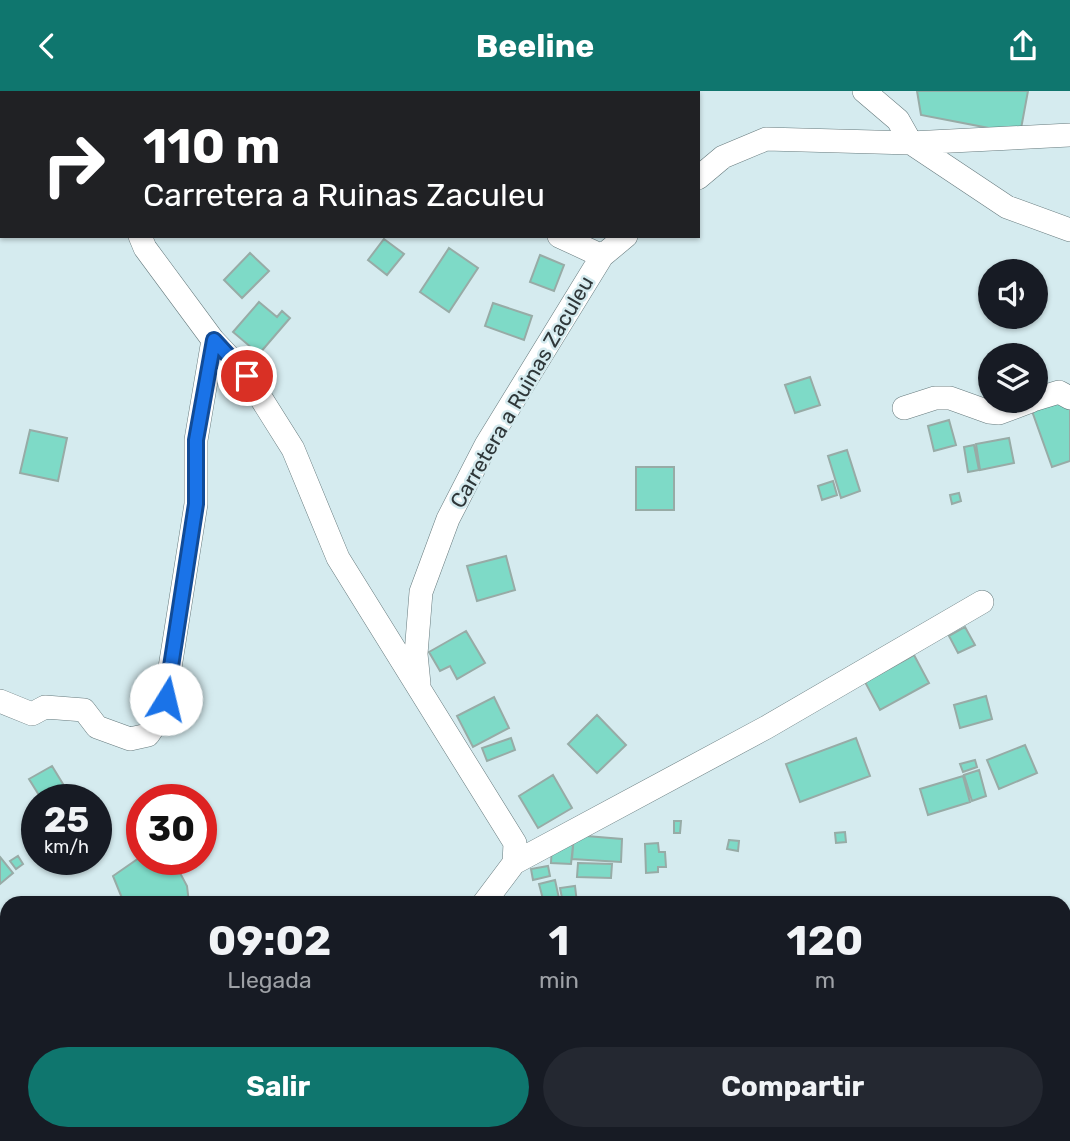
<!DOCTYPE html>
<html lang="es">
<head>
<meta charset="utf-8">
<style>
	body { margin:0; font-family:Rubik,sans-serif; background:#242831; color:#f1f3f6; height:100vh; display:flex; flex-direction:column; font-size:26px; white-space:nowrap }
	* { box-sizing:border-box; margin:0 }
	p { font-size:23px; color:#9ea1a6 }
	.icon { flex:none; width:38px; height:38px; fill:none; stroke:currentColor; stroke-width:2; stroke-linecap:round; stroke-linejoin:round }
	.map { position:relative; flex:1; overflow:hidden }
	.side { position:absolute; left:0px; top:805px; width:1071px; height:245px; display:flex; flex-direction:column; background:#171b24; border-radius:21px 21px 0 0; box-shadow:0 2px 5px #0004 }
	.side>* { flex:none }
	.guide { position:absolute; left:0px; top:0px; width:700px; height:147px; box-shadow:0 2px 5px #0004; background:#202124; color:#fff; overflow:hidden }
	.fabs { position:absolute; left:978px; top:168px; display:grid; gap:14px }
	.fabs a { display:grid; place-items:center; width:70px; height:70px; border-radius:50%; background:#171b24; box-shadow:0 2px 5px #0004; font-size:35px }
	.speed { position:absolute; left:21px; top:693px; display:flex; gap:14px; font-size:35px; font-weight:700; text-align:center }
	.speed>* { display:grid; place-content:center; width:91px; height:91px; border-radius:50%; background:#171b24; box-shadow:0 2px 5px #0004; line-height:1 }
	.speed small { font-size:18px; font-weight:400 }
	.speed .limit { border:10px solid #d22; background:#fff; color:#111 }
	.pin { position:absolute; display:grid; place-items:center; width:60px; height:60px; color:#fff; margin:-30px; border:4px solid #fff; border-radius:50%; box-shadow:0 2px 7px #0007 }
	.me { position:absolute; width:77px; margin:-38px; rotate:9deg; stroke-linejoin:round; filter:drop-shadow(0 0 5px #0008) }
	.turn { display:flex; align-items:center; gap:24px; height:147px; padding:0 28px; font-size:32px }
	.turn .icon { width:91px; height:91px; stroke-width:2.5 }
	.turn b { display:block; font-size:49px; line-height:60px }
	.eta { display:flex; justify-content:space-evenly; align-items:center; height:119px; text-align:center }
	.eta b { font-size:42px; font-weight:700; line-height:49px }
	.primary-button { display:flex; gap:14px; margin-top:auto; padding:14px 28px }
	.primary-button a { flex:1; height:80px; border-radius:42px; background:#0f766e; color:#fff; font-size:28px; font-weight:700; line-height:80px; text-align:center }
	.primary-button a+a { background:#242831; color:#f1f3f6 }
	header { display:flex; justify-content:space-between; align-items:center; height:91px; padding:0 28px; background:#0f766e; color:#fff; font-size:32px; font-weight:700 }
	.map>svg:first-child { display:block }
	.building { fill:#7edac7; stroke:#97aba6; stroke-width:2 }
	.lines { fill:none; stroke-linecap:round; stroke-linejoin:round }
	.minor-casing { stroke:#667a7d; stroke-width:24 }
	.minor { stroke:#fff; stroke-width:23 }
	.route-casing { stroke:#114b97; stroke-width:18 }
	.route { stroke:#1a73e8; stroke-width:12 }
	.labels { text-anchor:middle; stroke-width:5; stroke-linejoin:round; paint-order:stroke }
	.street-label { font-size:21px; fill:#2f3739; stroke:#d5ebef }
</style>
</head>
<body>
<header><svg class="icon" aria-label="back" viewBox="0 0 24 24"><path d="M15 5l-7 7 7 7"/></svg>Beeline<svg class="icon" aria-label="share" viewBox="0 0 24 24"><path d="M12 15V3M7 8l5-5 5 5M5 13v7h14v-7"/></svg></header>
<div class="map">
<svg width="1070" height="1050" viewBox="0 0 1070 1050">
	<rect width="100%" height="100%" fill="#d5ebef"/>
	<path class="building" d="M 917,0 L 1028,0 L 1020,43 L 921,24 Z
		M 384,148 L 404,163 L 387,184 L 368,169 Z
		M 449,157 L 478,177 L 449,221 L 420,201 Z
		M 250,162 L 269,180 L 242,207 L 224,189 Z
		M 540,164 L 564,174 L 554,200 L 530,191 Z
		M 259,211 L 277,226 L 282,220 L 290,227 L 259,263 L 233,241 Z
		M 493,212 L 532,225 L 524,249 L 485,235 Z
		M 810,286 L 820,314 L 795,322 L 785,294 Z
		M 1066,307 L 1070,317 L 1070,370 L 1052,376 L 1032,320 Z
		M 949,329 L 956,354 L 934,360 L 928,335 Z
		M 30,339 L 67,347 L 58,390 L 20,382 Z
		M 1009,347 L 1014,372 L 980,379 L 976,353 Z
		M 974,354 L 979,379 L 968,381 L 964,356 Z
		M 847,359 L 860,400 L 841,407 L 828,365 Z
		M 636,376 L 674,376 L 674,419 L 636,419 Z
		M 833,390 L 837,404 L 822,409 L 818,395 Z
		M 959,402 L 961,410 L 952,413 L 950,404 Z
		M 506,465 L 515,499 L 477,510 L 467,475 Z
		M 965,536 L 975,554 L 958,562 L 949,545 Z
		M 466,540 L 485,572 L 457,588 L 450,575 L 440,580 L 429,561 Z
		M 914,564 L 929,592 L 880,619 L 865,591 Z
		M 986,605 L 992,628 L 960,637 L 954,614 Z
		M 494,606 L 509,637 L 473,656 L 457,625 Z
		M 597,624 L 626,654 L 597,682 L 568,653 Z
		M 511,647 L 515,659 L 487,670 L 482,657 Z
		M 856,647 L 870,685 L 800,711 L 786,673 Z
		M 1025,654 L 1037,682 L 999,698 L 987,669 Z
		M 975,669 L 977,676 L 963,681 L 960,673 Z
		M 52,675 L 66,698 L 47,709 L 42,709 L 29,688 Z
		M 979,679 L 986,705 L 972,710 L 964,684 Z
		M 553,684 L 572,717 L 538,737 L 519,705 Z
		M 963,685 L 970,711 L 928,724 L 920,698 Z
		M 674,730 L 681,730 L 680,742 L 674,742 Z
		M 845,741 L 846,751 L 836,752 L 835,742 Z
		M 574,744 L 622,748 L 621,771 L 572,768 Z
		M 729,749 L 739,750 L 738,760 L 727,758 Z
		M 552,752 L 573,754 L 571,773 L 551,772 Z
		M 658,752 L 659,761 L 665,761 L 666,776 L 658,776 L 658,781 L 646,782 L 645,753 Z
		M 18,765 L 23,773 L 16,778 L 10,770 Z
		M 142,765 L 142,768 L 168,768 L 179,780 L 187,795 L 189,812 L 124,812 L 113,785 Z
		M 0,766 L 13,782 L 0,793 Z
		M 578,772 L 612,773 L 611,787 L 577,786 Z
		M 548,775 L 550,785 L 533,789 L 531,778 Z
		M 555,789 L 560,812 L 544,812 L 539,793 Z
		M 575,795 L 577,812 L 563,812 L 560,797 Z
		M 0,826 L 7,833 L 7,859 L 0,866 Z
		M 1,928 L 7,935 L 7,948 L 1,954 Z
		M 0,972 L 7,980 L 7,1012 L 2,1016 L 0,1014 Z"/>
	<g class="lines">
		<defs>
			<path id="minor" d="M 22,0 L 24,2
				M 238,0 L 242,2
				M 864,0 L 898,29 L 911,52 L 1070,44
				M 120,2 L 120,0
				M 698,87 L 723,66 L 766,48 L 911,52 L 1007,116 L 1070,139
				M 140,145 L 145,157 L 213,249 L 247,285 L 293,358 L 338,467 L 515,752 L 514,772
				M 559,145 L 602,165
				M 1036,308 L 1059,301 L 1070,307
				M 904,317 L 935,307 L 950,307 L 989,321 L 999,322 L 1031,310
				M 419,593 L 416,563 L 421,501 L 448,428 L 486,354 L 602,165 L 626,145
				M 0,610 L 32,623 L 45,616 L 84,619 L 97,636 L 130,648 L 148,644 L 159,628 L 165,608 L 196,413 L 196,349 L 213,249
				M 484,812 L 514,772 L 767,636 L 982,511
				M 239,1043 L 248,1050
				M 324,1050 L 330,1043"/>
		</defs>
		<use href="#minor" class="minor-casing"/>
		<use href="#minor" class="minor"/>
	</g>
	<g class="lines">
		<defs>
			<path id="route" d="M 166,608 L 196,413 L 196,349 L 214,249 L 247,285"/>
		</defs>
		<use href="#route" class="route-casing"/>
		<use href="#route" class="route"/>
	</g>
	<g class="labels">
		<g class="street-label">
			<text transform="translate(522 301) rotate(-60)" y="7">Carretera a Ruinas Zaculeu</text>
		</g>
	</g>
</svg>
<div class="fabs">
<a><svg class="icon" aria-label="sound" viewBox="0 0 24 24"><path d="M4 9h4l5-4v14l-5-4H4zM17 9q2 3 0 6"/></svg></a>
<a><svg class="icon" aria-label="layers" viewBox="0 0 24 24"><path d="M12 4l9 5-9 5-9-5zM3 14l9 5 9-5"/></svg></a>
</div>
<div class="speed"><div>25<small>km/h</small></div><div class="limit">30</div></div>
<div class="pin" style="left:247px;top:285px;background:#d93025"><svg class="icon" aria-label="arrive" viewBox="0 0 24 24"><path d="M6 21V4h12l-3 4 3 4H6"/></svg></div>
<svg class="me" style="left:166px;top:608px" viewBox="-20 -20 40 40"><circle r="19" fill="#fff"/><path d="M0-13L10 11 0 6-10 11z" fill="#1a73e8"/></svg>
<div class="guide">
<div class="turn"><svg class="icon" aria-label="right" viewBox="0 0 24 24"><path d="M7 20v-9h11M14 6l5 5-5 5"/></svg><div><b>110 m</b>Carretera a Ruinas Zaculeu</div></div>
</div>
<section class="side">
<div class="eta">
<div><b>09:02</b><p>Llegada</p></div>
<div><b>1</b><p>min</p></div>
<div><b>120</b><p>m</p></div>
</div>
<div class="primary-button"><a>Salir</a><a>Compartir</a></div>
</section>
</div>
</body>
</html>
